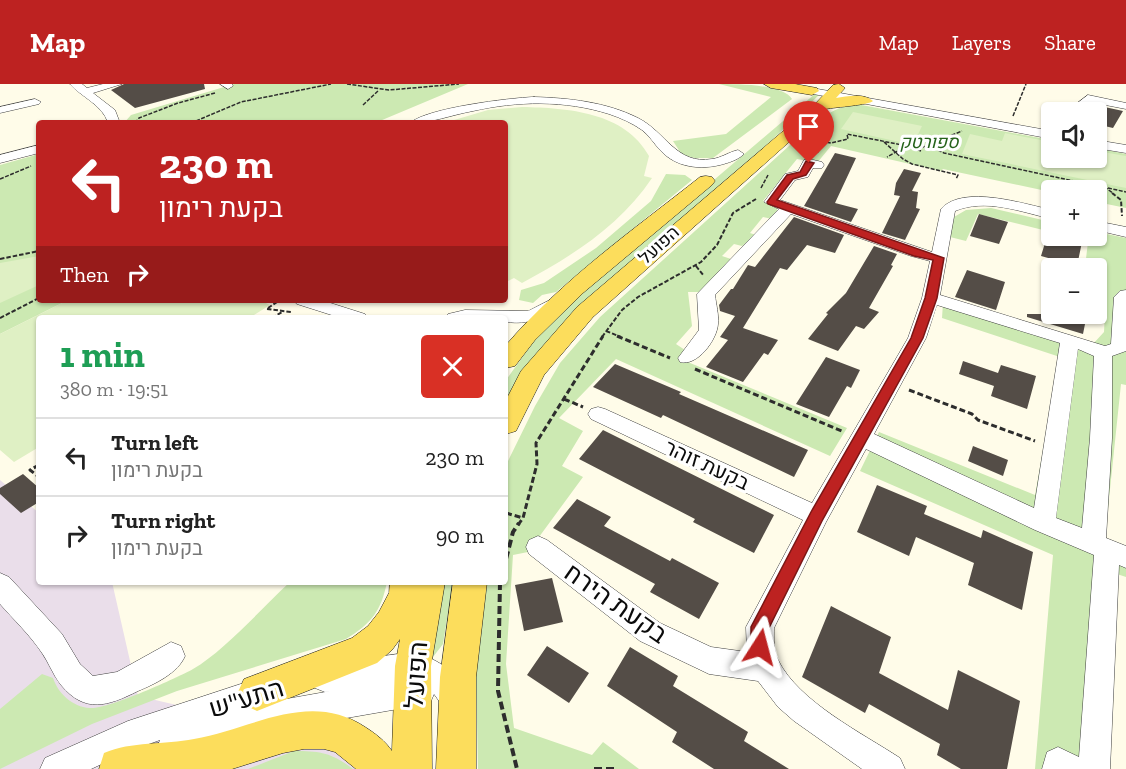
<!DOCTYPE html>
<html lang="en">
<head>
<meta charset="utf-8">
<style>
	body { margin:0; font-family:"Zilla Slab",Heebo,serif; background:#f6f6f6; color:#222; height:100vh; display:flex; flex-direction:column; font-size:22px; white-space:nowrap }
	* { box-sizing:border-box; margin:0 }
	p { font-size:20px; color:#767676 }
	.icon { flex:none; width:33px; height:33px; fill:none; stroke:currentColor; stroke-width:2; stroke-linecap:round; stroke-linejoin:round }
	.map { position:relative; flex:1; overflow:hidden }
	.sheet { position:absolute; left:36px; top:231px; width:472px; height:270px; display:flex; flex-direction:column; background:#fff; border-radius:6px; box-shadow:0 2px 4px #0004 }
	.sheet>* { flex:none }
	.hud { position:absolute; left:36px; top:36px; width:472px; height:183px; border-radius:6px; box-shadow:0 2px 4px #0004; background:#bd2221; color:#fff; overflow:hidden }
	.controls { position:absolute; left:1041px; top:18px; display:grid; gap:12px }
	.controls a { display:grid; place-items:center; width:66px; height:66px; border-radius:6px; background:#fff; box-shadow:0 2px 4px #0004; font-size:30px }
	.pin { position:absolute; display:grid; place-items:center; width:51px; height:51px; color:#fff; margin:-62px -26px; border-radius:50% 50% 50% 0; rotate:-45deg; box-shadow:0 0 6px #0007 }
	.pin .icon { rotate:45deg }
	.me { position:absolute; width:66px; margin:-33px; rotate:9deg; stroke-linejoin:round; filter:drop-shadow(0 0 4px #0008) }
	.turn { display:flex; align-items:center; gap:21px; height:126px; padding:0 24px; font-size:27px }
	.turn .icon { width:78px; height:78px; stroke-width:2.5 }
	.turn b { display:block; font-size:42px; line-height:51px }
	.then { display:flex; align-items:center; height:57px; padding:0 24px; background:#0003; gap:12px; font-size:22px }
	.round { display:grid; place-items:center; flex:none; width:63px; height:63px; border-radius:6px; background:#f6f6f6 }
	.summary { display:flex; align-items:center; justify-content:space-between; height:102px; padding:0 24px }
	h1 { font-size:36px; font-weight:800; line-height:45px; color:#1e9e55 }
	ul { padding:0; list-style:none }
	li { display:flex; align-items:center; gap:18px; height:78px; padding:0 24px; border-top:2px solid #e0e0e0 }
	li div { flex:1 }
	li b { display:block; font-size:22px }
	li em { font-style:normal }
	header { display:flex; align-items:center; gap:36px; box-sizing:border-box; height:84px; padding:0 30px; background:#bd2221; color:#fff }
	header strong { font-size:28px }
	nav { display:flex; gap:33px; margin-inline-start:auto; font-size:21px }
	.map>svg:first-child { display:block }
	.industrial { fill:#eadeea }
	.green { fill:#cce9b2 }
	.pitch { fill:#dff0c4 }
	.building { fill:#544d47 }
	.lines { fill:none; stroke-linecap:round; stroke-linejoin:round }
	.minor-casing { stroke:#3e3e3e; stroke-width:1 }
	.major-casing { stroke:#1c1c1c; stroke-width:1 }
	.path-far3 { stroke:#2d2d2d; stroke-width:1.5; stroke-dasharray:4 1.5; stroke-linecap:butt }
	.path-far2 { stroke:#2d2d2d; stroke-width:2; stroke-dasharray:4.5 2; stroke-linecap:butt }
	.path-far1 { stroke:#2d2d2d; stroke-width:3; stroke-dasharray:6 3; stroke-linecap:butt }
	.path { stroke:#2d2d2d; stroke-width:4; stroke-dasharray:8 4; stroke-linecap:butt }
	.minor { fill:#fff; fill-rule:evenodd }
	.major { fill:#fcdd5c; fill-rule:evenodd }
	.route { fill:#bd2221; stroke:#7b1615; stroke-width:1.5 }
	.labels { text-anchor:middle; stroke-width:6; stroke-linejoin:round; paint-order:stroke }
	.far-park-label { font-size:18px; font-style:italic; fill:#26631b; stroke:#fff }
	.far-street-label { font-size:18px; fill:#0b0b0b; stroke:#fff }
	.street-label { font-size:21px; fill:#0b0b0b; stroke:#fff }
	.near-street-label { font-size:26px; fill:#0b0b0b; stroke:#fff }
</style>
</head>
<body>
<header>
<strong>Map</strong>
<nav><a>Map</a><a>Layers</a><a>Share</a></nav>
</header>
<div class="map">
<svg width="1126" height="685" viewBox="0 0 1126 685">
	<rect width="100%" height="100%" fill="#fffce9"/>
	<path class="industrial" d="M 0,396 L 39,429 L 39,498 L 112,498 L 138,612 L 335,658 L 366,685 L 0,685 Z"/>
	<path class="green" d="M 234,0 L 468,0 L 375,39 L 124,39 L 131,31 Z
		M 719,0 C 736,0 783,0 792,15 L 713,74 L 695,74 L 682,71 L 673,57 L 726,50 L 771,13 Z
		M 816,9 L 820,10 L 772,56 L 583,220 L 550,254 L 526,285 L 506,321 L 506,296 L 541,247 L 579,211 Z
		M 856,20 L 1051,56 L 1052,74 L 1096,74 L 1097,64 L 1126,70 L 1126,124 L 1097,118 L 1096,106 L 1051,108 L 943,85 L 941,87 L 831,62 L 817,79 L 797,75 L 763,117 L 777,123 L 777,129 L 772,135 L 763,133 L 750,149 L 756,151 L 742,162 L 734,160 L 722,172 L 731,175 L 699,208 L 688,208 L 692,242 L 676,260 L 685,266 L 678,274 L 847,344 L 830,372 L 616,275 L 559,334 L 583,347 L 562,382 L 583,393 L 528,468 L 513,471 L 506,580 L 514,644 L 592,671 L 603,658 L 639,685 L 478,685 L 476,589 L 487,498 L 506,498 L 507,379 L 535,322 L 560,279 L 600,233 L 800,52 C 819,36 830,24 856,20 Z
		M 39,70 L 39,216 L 68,216 L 0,250 L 0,81 Z
		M 666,90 L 685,91 L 692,96 L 556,208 L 542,211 L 533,219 L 519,216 L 521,206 L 544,199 L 596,164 L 651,117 Z
		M 991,124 L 1051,138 L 1051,148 L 978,130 L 966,157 L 950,153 L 954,133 L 966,126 Z
		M 1097,148 L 1126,154 L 1126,301 L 1121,300 L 1105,453 L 1110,461 L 1126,467 L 1126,493 L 1117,490 L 1110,685 L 1035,685 L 1053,471 L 860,387 L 879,348 L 1035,411 L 1060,273 L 942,234 L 943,219 L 1093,260 L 1104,248 L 1107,189 L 1085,183 L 1088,158 L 1064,152 L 1096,152 Z
		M 290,498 L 387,498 C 381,527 372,539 346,555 L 177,607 L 92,640 L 0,685 L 0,625 L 42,590 L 53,594 C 58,609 72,623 90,624 C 106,626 177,594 193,585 C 224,567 263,523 290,498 Z
		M 437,498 L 453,498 L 443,560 L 433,573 L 430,570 Z
		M 294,667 C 321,667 332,669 353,685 L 248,685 Z"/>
	<path class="pitch" d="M 522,23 C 568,24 625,28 649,72 L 644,92 L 652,94 C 620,142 572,172 522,199 L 514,194 L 506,198 L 506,39 L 444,39 L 488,26 Z
		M 853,28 L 922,42 L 913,61 L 841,45 Z
		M 1005,49 L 1051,58 L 1052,74 L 1096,74 L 1097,67 L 1126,72 L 1126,104 L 962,70 L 970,50 L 1002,57 Z
		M 39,172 L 39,201 L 0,219 L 0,179 Z
		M 68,216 L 260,216 L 270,221 L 249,234 L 39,234 L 39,363 L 14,378 L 0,366 L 0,250 Z"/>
	<path class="building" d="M 124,0 L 204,0 L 205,5 L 135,24 L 111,6 Z
		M 1100,22 L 1123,27 L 1113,44 L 1096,40 L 1096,25 Z
		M 835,69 L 856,74 L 835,119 L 858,125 L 851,138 L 804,122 Z
		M 904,85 L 921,89 L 912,107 L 918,108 L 916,124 L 920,125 L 905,156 L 882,149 L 900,112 L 894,111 L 896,99 Z
		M 979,130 L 1008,138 L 999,160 L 970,152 Z
		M 794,133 L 844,151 L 835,169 L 807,161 L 787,186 L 780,184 L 743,244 L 778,256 L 768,271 L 764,269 L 743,298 L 706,283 L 728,256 L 720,253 L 735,232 L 720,227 L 719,221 L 731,205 L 733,205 L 748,181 L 755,183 Z
		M 1048,149 L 1082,158 L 1077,182 L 1041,172 Z
		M 874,162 L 897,170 L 891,181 L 893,182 L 869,224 L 879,228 L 864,245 L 856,242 L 838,267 L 808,255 L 828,230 L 826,229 L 846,209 Z
		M 967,186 L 1005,198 L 996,226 L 955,213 Z
		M 1027,230 L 1087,230 L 1083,250 L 1027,233 Z
		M 826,273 L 860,286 L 851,304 L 847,302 L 829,333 L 796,320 Z
		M 963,277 L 998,289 L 1001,281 L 1036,292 L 1027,325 L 991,312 L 994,302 L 959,290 Z
		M 615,280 L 681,308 L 679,310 L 808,366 L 794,393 L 663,331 L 661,334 L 593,303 Z
		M 603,346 L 774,431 L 754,469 L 693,438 L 695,435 L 579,375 Z
		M 973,362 L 1008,376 L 1003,392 L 968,377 Z
		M 23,390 L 39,404 L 39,418 L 21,429 L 0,410 L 0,404 Z
		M 877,401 L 927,422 L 924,430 L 981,454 L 983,446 L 1033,468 L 1022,526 L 968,501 L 974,479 L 916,453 L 909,472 L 857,448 Z
		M 577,415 L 611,433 L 604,442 L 670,477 L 672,474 L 719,499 L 699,535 L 650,508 L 655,500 L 553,444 Z
		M 552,494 L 563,538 L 524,547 L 515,501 Z
		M 831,522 L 891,553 L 879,589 L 948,626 L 958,586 L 1020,617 L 1007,685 L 961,685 L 937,671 L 940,660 L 869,620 L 865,629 L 802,593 Z
		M 547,562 L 589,589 L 569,619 L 527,591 Z
		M 630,563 L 678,592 L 673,602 L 748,648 L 744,657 L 789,685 L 714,685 L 672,658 L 677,648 L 607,602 Z"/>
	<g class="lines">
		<defs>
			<path id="minor" d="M 70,0 L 82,0 L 87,4 L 103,0 L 122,0 L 93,9 L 115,26 L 120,39 L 108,39 C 103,21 81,13 70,0 Z
				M 220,0 L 232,0 L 233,2 L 228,5 Z
				M 812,4 L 1052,47 L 1052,55 L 808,9 L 807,7 Z
				M 1088,11 L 1126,19 L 1126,25 L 1090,18 L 1083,25 L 1075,25 L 1075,21 Z
				M 534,13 C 569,14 606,18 638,34 C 666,48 676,81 712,75 C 721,74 729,68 738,66 L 744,70 C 738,76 728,79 720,81 C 699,86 676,83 661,67 C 654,60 650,52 642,46 C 632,39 621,34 609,30 C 565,16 517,17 473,27 C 451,31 432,39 410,39 C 427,24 509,14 534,13 Z
				M 35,15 L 41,18 L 39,20 L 0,29 L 0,23 Z
				M 1096,56 L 1126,61 L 1126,69 L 1096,64 Z
				M 39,61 L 39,69 L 0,79 L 0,71 Z
				M 809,75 L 822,78 L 824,81 L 822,84 L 813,84 L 808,93 L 795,96 L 780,116 L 932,168 L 941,125 C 963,100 1024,120 1052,126 L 1052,135 C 1021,128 986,114 955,127 L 940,211 L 1105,262 L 1111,260 L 1114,213 L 1120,207 L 1126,206 L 1126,267 L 1112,272 L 1112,354 L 1106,454 L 1126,462 L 1126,484 L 1119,481 L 1110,685 L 1042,685 L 1047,668 L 1058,663 L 1079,673 L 1094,471 L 1035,446 L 866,365 L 826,438 L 774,544 C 774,554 773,567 778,576 C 799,618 862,649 900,674 L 905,685 L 862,685 L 794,637 L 778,623 L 758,597 L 709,590 L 640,557 L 529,470 L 526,463 L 529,456 L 538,452 L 547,456 L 660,539 L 711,563 L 747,568 L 746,543 L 803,436 L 591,335 L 588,330 L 591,325 L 598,323 L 605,325 L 812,419 L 908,254 L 922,214 L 930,177 L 911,172 L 791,130 L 715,211 C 716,220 719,231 718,240 C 717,256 697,283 680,278 L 678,274 L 699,246 L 697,210 L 779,125 L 764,118 L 785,90 L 798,87 L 804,76 ZM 937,221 L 1060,259 L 1034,424 L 874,350 L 926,254 ZM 1078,265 L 1094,272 L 1090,354 L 1082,444 L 1056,434 Z
				M 1096,137 L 1126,143 L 1126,153 L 1096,146 Z
				M 556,213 L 562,214 L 565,218 L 562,222 C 543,234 529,241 506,238 L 506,234 L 445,234 L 448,230 L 465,226 L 528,227 Z
				M 294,216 L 321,216 L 365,230 L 368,234 L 341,234 L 297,220 Z
				M 0,489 L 9,493 L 62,550 L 80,580 L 93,592 L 117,588 L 171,558 L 181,562 L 185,572 C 178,589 155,600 138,607 C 108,622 85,630 61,601 C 53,591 49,579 42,569 C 30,551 14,536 0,520 Z
				M 413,568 C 442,576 460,591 472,618 L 467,628 L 457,633 L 447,628 L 434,610 L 431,617 L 421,621 L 272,647 L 233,656 L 172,679 L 161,675 L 157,664 L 160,656 L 132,666 L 91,685 L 40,685 L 45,674 L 128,637 L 268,591 L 278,595 L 282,605 L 278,615 L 275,617 L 331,607 L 325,608 L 315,604 L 311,594 L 315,584 L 325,580 Z"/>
			<path id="major" d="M 764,0 L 795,0 L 817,4 L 819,7 L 812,11 L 771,4 Z
				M 839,0 L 845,4 L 836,14 C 848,12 864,9 873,17 C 869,21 836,23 826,25 L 593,233 L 544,291 L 516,347 L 506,350 L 506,316 L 521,287 L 577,223 L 816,19 L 833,1 Z
				M 706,92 L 712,93 L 715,97 L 712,101 L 583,209 L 535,256 L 515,282 L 506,284 L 506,261 C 562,196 633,146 700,93 Z
				M 390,498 L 445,498 L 431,582 L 432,685 L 356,685 L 335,668 L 324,665 L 304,665 L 283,669 L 232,685 L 99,685 L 104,669 C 132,657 164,661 194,655 C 252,645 309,606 365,643 C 376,650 385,657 392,667 L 395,582 L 400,555 L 392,566 L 377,579 L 257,627 L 244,621 L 238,608 L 244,595 L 352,554 L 368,542 L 379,528 L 389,509 Z
				M 453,498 L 487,498 L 476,593 L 476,685 L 436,685 L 440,593 Z"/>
		</defs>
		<use href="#minor" class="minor-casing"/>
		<use href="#major" class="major-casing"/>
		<path class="path-far3" d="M 347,0 L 389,6 L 459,0
			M 363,21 L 379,6
			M 1013,32 L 1026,0
			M 135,39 L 139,34 L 178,19 L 215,9
			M 191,39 L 241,18 L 331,0
			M 805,54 L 824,59 L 817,69
			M 816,56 L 831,59 L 848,55 L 847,50 L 907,62 L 887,73
			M 884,58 L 903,75 L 912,80 L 958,91 L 956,95
			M 928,61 L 944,69 L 1106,104 L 1114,110
			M 907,62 L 921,67
			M 916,66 L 962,47
			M 0,95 L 31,82
			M 761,104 L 768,91
			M 1108,104 L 1126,108"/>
		<path class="path-far2" d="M 1112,109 L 1121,116 L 1122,132
			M 0,175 L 39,167
			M 696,182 L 704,192
			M 268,224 L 280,216
			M 267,225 L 291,228
			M 0,234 L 39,214
			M 272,234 L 284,227
			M 606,247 L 621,253
			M 602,253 L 622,226 L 638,213 L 701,178 L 717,161 L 733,129 L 756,115"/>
		<path class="path-far1" d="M 617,252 L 670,274
			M 695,285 L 844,348
			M 909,306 L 972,330 L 978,336 L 1035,357
			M 564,315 L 583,323
			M 39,381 L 30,386 L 39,393
			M 506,429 L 523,434
			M 518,441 L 523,434 L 537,380 L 536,359 L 603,252"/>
		<path class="path" d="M 506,475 L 513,448 L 519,439
			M 500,498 L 498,607 L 517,685
			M 594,685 L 615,685"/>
		<use href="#minor" class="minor"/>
		<use href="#major" class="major"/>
	</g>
	<path class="route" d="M 806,77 L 814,79 L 806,91 L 793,95 L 777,116 L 944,174 L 937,214 L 923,254 L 822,437 L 769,544 L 769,563 L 766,569 L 760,572 L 753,569 L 751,563 L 751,543 L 811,428 L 911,254 L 925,214 L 933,176 L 914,172 L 768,120 L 767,118 L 787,91 L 800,88 Z"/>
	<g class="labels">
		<g class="far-park-label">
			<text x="929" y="64">ספורטק</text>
		</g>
		<g class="far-street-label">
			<text transform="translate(659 161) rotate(-42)" y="6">הפועל</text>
		</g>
		<g class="street-label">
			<text transform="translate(707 381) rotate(25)" y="7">בקעת זוהר</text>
		</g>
		<g class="near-street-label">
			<text transform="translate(616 519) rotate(35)" y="9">בקעת הירח</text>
			<text transform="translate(416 591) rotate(-86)" y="9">הפועל</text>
			<text transform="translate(246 614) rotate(-17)" y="9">התע"ש</text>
		</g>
	</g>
</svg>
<div class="controls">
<a><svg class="icon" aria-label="sound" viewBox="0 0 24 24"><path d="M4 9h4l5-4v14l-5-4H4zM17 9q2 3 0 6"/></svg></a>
<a>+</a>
<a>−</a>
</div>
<div class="pin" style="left:809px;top:79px;background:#d93025"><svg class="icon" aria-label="arrive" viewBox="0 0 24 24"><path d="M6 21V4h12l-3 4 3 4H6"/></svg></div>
<svg class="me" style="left:760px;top:563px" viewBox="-20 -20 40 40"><path d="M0-17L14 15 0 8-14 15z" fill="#bd2221" stroke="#fff" stroke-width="4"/></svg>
<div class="hud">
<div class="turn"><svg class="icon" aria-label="left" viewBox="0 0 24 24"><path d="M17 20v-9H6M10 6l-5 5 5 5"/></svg><div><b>230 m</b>בקעת רימון</div></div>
<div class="then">Then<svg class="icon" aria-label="right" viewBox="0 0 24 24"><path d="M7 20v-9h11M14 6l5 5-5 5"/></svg></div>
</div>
<section class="sheet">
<div class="summary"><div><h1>1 min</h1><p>380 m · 19:51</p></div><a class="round" style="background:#d93025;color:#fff"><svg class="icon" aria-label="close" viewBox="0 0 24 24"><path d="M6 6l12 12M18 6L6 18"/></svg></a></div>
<ul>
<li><svg class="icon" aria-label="left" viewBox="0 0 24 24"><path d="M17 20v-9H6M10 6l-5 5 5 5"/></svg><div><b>Turn left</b><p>בקעת רימון</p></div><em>230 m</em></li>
<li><svg class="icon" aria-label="right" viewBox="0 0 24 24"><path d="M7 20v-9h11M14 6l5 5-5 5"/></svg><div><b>Turn right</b><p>בקעת רימון</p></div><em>90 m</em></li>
</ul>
</section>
</div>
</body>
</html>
